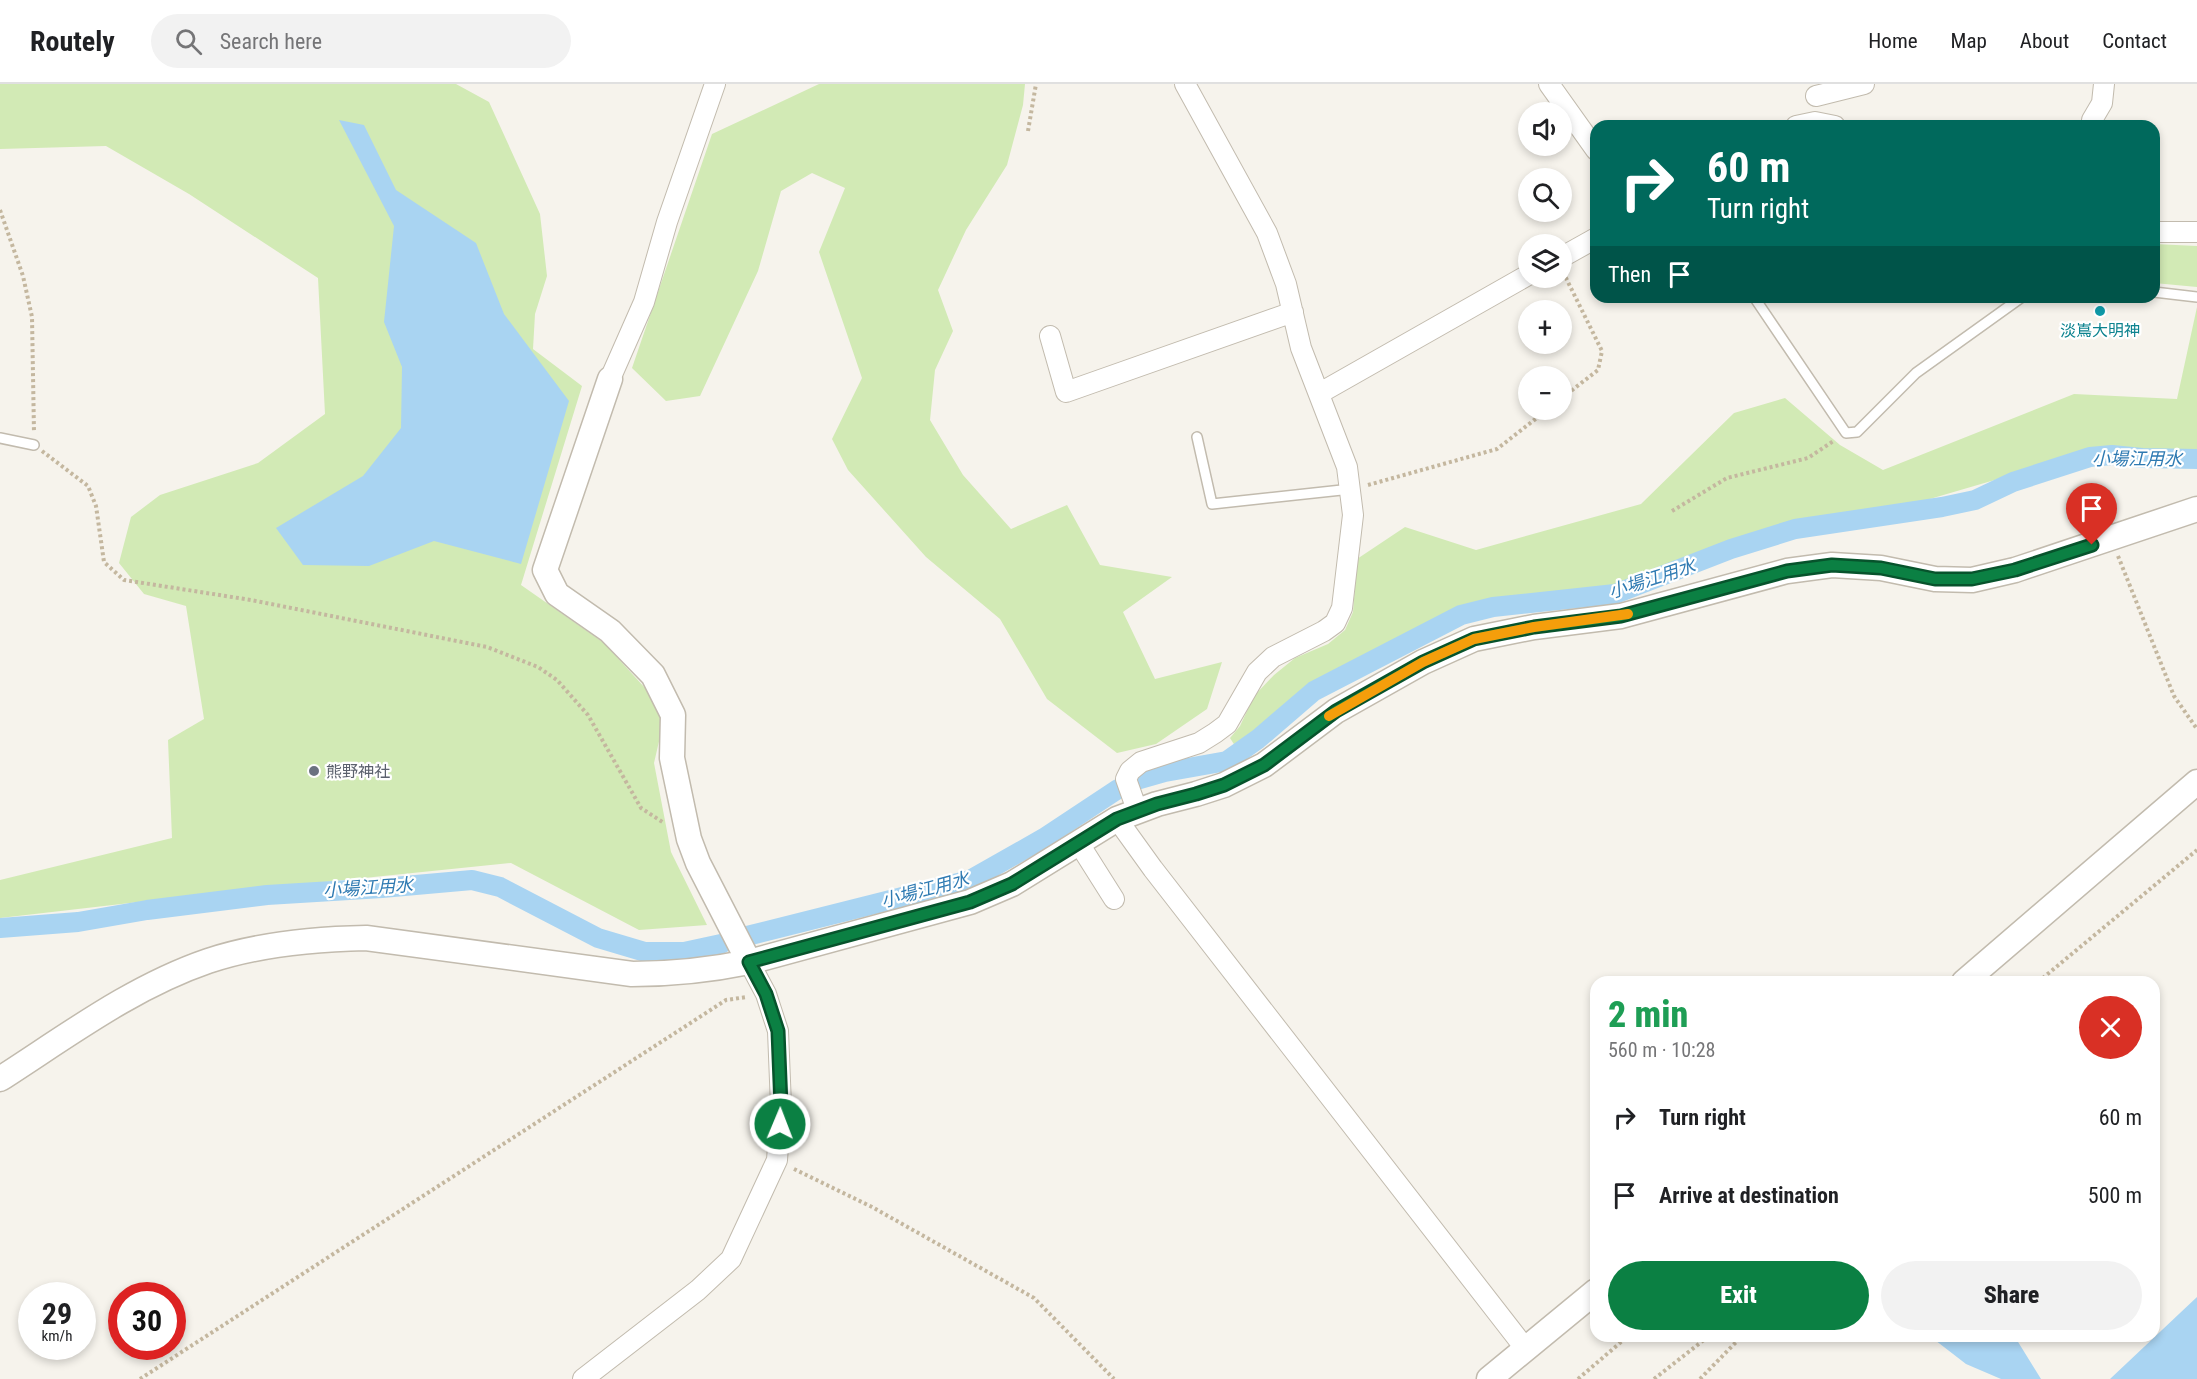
<!DOCTYPE html>
<html lang="en">
<head>
<meta charset="utf-8">
<style>
	body { margin:0; font-family:"Roboto Condensed","Noto Sans JP",sans-serif; background:#f2f2f2; color:#202124; height:100vh; display:flex; flex-direction:column; font-size:22px; white-space:nowrap }
	* { box-sizing:border-box; margin:0 }
	p { font-size:20px; color:#757577 }
	.icon { flex:none; width:33px; height:33px; fill:none; stroke:currentColor; stroke-width:2; stroke-linecap:round; stroke-linejoin:round }
	.map { position:relative; flex:1; overflow:hidden }
	.panel { position:absolute; left:1590px; top:892px; width:570px; height:366px; display:flex; flex-direction:column; background:#fff; border-radius:18px; box-shadow:0 3px 9px #0003 }
	.panel>* { flex:none }
	.banner { position:absolute; left:1590px; top:36px; width:570px; height:183px; border-radius:18px; box-shadow:0 3px 9px #0003; background:#00695c; color:#fff; overflow:hidden }
	.controls { position:absolute; left:1518px; top:18px; display:grid; gap:12px }
	.controls a { display:grid; place-items:center; width:54px; height:54px; border-radius:50%; background:#fff; box-shadow:0 3px 9px #0003; font-size:30px }
	.speed { position:absolute; left:18px; top:1198px; display:flex; gap:12px; font-size:30px; font-weight:700; text-align:center }
	.speed>* { display:grid; place-content:center; width:78px; height:78px; border-radius:50%; background:#fff; box-shadow:0 3px 9px #0003; line-height:1 }
	.speed small { font-size:15px; font-weight:400 }
	.speed .limit { border:9px solid #d22; background:#fff; color:#111 }
	.pin { position:absolute; display:grid; place-items:center; width:51px; height:51px; color:#fff; margin:-62px -26px; border-radius:50% 50% 50% 0; rotate:-45deg; box-shadow:0 0 6px #0007 }
	.pin .icon { rotate:45deg }
	.me { position:absolute; width:66px; margin:-33px; rotate:1deg; stroke-linejoin:round; filter:drop-shadow(0 0 4px #0008) }
	.turn { display:flex; align-items:center; gap:21px; height:126px; padding:0 18px; font-size:27px }
	.turn .icon { width:78px; height:78px; stroke-width:2.5 }
	.turn b { display:block; font-size:42px; line-height:51px }
	.then { display:flex; align-items:center; height:57px; padding:0 18px; background:#0003; gap:12px; font-size:22px }
	.round { display:grid; place-items:center; flex:none; width:63px; height:63px; border-radius:32px; background:#f2f2f2 }
	.head { display:flex; align-items:center; justify-content:space-between; height:102px; padding:0 18px }
	h1 { font-size:36px; font-weight:800; line-height:45px; color:#1e9e55 }
	.action { display:flex; gap:12px; margin-top:auto; padding:12px 18px }
	.action a { flex:1; height:69px; border-radius:36px; background:#0b8043; color:#fff; font-size:24px; font-weight:800; line-height:69px; text-align:center }
	.action a+a { background:#f2f2f2; color:#202124 }
	ul { padding:0; list-style:none }
	li { display:flex; align-items:center; gap:18px; height:78px; padding:0 18px }
	li div { flex:1 }
	li b { display:block; font-size:22px }
	li em { font-style:normal }
	header { display:flex; align-items:center; gap:36px; box-sizing:border-box; height:84px; padding:0 30px; background:#fff; border-bottom:2px solid #e0e0e0 }
	header strong { font-size:28px }
	nav { display:flex; gap:33px; margin-inline-start:auto; font-size:21px }
	.search { width:420px; height:54px; background:#f2f2f2; display:flex; align-items:center; gap:15px; box-sizing:border-box; padding:0 21px; border-radius:33px; color:#757577; font-size:22px }
	.map>svg:first-child { display:block }
	.green { fill:#d2eab5 }
	.water { fill:#a9d4f2 }
	.lines { fill:none; stroke-linecap:round; stroke-linejoin:round }
	.canal { stroke:#a9d4f2; stroke-width:20 }
	.service-casing { stroke:#c2bbae; stroke-width:12 }
	.minor-casing { stroke:#c2bbae; stroke-width:22 }
	.tertiary-casing { stroke:#c2bbae; stroke-width:27 }
	.path { stroke:#c4b79f; stroke-width:4; stroke-dasharray:3 3; stroke-linecap:butt }
	.service { stroke:#fff; stroke-width:9 }
	.minor { stroke:#fff; stroke-width:20 }
	.tertiary { stroke:#fff; stroke-width:24 }
	.route-casing { stroke:#07532c; stroke-width:15 }
	.route { stroke:#0b8043; stroke-width:10 }
	.slow { stroke:#f59e0b; stroke-width:10 }
	.culture-dot { fill:#0f9aa8; stroke:#fff; stroke-width:2 }
	.worship-dot { fill:#6b7280; stroke:#fff; stroke-width:2 }
	.labels { text-anchor:middle; stroke-width:4.5; stroke-linejoin:round; paint-order:stroke }
	.culture-label { font-size:16px; fill:#0d838f; stroke:#fff }
	.worship-label { font-size:16px; fill:#5b616d; stroke:#fff; text-anchor:start }
	.water-label { font-size:18px; font-style:italic; fill:#2e7ab2; stroke:#fff }
</style>
</head>
<body>
<header>
<strong>Routely</strong>
<div class="search"><svg class="icon" aria-label="search" viewBox="0 0 24 24"><circle cx="10" cy="10" r="6"/><path d="M15 15l6 6"/></svg>Search here</div>
<nav><a>Home</a><a>Map</a><a>About</a><a>Contact</a></nav>
</header>
<div class="map">
<svg width="2197" height="1295" viewBox="0 0 2197 1295">
	<rect width="100%" height="100%" fill="#f6f3ec"/>
	<path class="green" d="M 0,0 L 456,0 L 489,18 L 540,130 L 547,192 L 535,230 L 533,265 L 582,302 L 521,501 L 604,559 L 666,627 L 654,679 L 671,768 L 707,841 L 639,846 L 511,779 L 208,810 L 0,834 L 0,796 L 172,754 L 168,656 L 204,635 L 186,522 L 144,510 L 119,479 L 131,433 L 160,411 L 258,379 L 325,330 L 318,194 L 189,110 L 106,62 L 0,65 Z
		M 819,0 L 1025,0 L 1023,21 L 1007,81 L 966,146 L 938,206 L 953,247 L 935,286 L 930,336 L 963,391 L 1011,445 L 1067,421 L 1100,481 L 1172,493 L 1123,528 L 1155,595 L 1222,578 L 1207,625 L 1156,660 L 1117,669 L 1047,615 L 1000,535 L 926,473 L 848,386 L 832,355 L 862,294 L 819,168 L 845,104 L 812,89 L 781,107 L 758,187 L 700,312 L 666,317 L 632,284 L 712,50 Z
		M 2154,160 L 2197,162 L 2197,203 L 2154,199 Z
		M 2197,223 L 2197,366 L 2094,367 L 1899,424 L 1792,443 L 1731,461 L 1615,504 L 1492,516 L 1457,528 L 1301,608 L 1266,642 L 1237,665 L 1230,654 L 1240,642 L 1254,612 L 1274,591 L 1295,574 L 1328,560 L 1345,546 L 1353,528 L 1357,475 L 1405,443 L 1476,466 L 1641,420 L 1734,329 L 1785,314 L 1840,361 L 1883,386 L 2074,310 L 2177,315 Z"/>
	<path class="water" d="M 339,36 L 364,41 L 396,106 L 476,159 L 504,230 L 569,317 L 521,480 L 434,457 L 369,482 L 303,481 L 276,444 L 363,392 L 401,344 L 402,283 L 384,238 L 394,142 Z
		M 2197,1213 L 2197,1295 L 2110,1295 Z
		M 1931,1253 L 2015,1253 L 2041,1295 L 2001,1295 L 1966,1280 Z"/>
	<g class="lines">
		<path class="canal" d="M 1137,696 L 1165,688 L 1227,677 L 1258,655 L 1314,607 L 1461,531 L 1493,523 L 1615,510 L 1731,465 L 1795,445 L 1942,423 L 1975,416 L 2013,398 L 2090,373 L 2112,371 L 2142,374 L 2197,375
			M 0,844 L 78,838 L 147,826 L 267,811 L 382,804 L 472,796 L 500,803 L 598,854 L 645,868 L 684,868 L 721,860
			M 747,852 L 970,796 L 1044,754 L 1118,705"/>
		<defs>
			<path id="service" d="M 2154,208 L 2197,213
				M 1754,213 L 1846,349 L 1857,348 L 1916,289 L 2022,213
				M 1197,353 L 1212,420 L 1351,405
				M 0,354 L 34,361"/>
			<path id="minor" d="M 1549,0 L 1596,66
				M 1816,12 L 1864,0
				M 2092,36 L 2102,19 L 2104,0
				M 1796,42 L 1815,38 L 1835,42
				M 2154,148 L 2197,148
				M 1562,173 L 1596,154
				M 1050,252 L 1066,308 L 1293,228
				M 610,295 L 644,218 L 667,138 L 715,0
				M 1320,309 L 1528,191
				M 1137,726 L 1126,695 L 1130,687 L 1141,678 L 1199,659 L 1215,649 L 1227,640 L 1257,588 L 1273,573 L 1324,547 L 1335,539 L 1342,524 L 1353,431 L 1347,383 L 1301,264 L 1286,200 L 1267,149 L 1185,0
				M 1117,735 L 1153,785 L 1525,1264
				M 1078,758 L 1114,815
				M 583,1295 L 698,1206 L 731,1175 L 777,1076 L 781,1022 L 778,947 L 766,910 L 749,878"/>
			<path id="tertiary" d="M 610,295 L 545,486 L 557,510 L 610,547 L 653,591 L 673,631 L 672,674 L 689,755 L 698,779 L 749,878
				M 1964,898 L 2197,698
				M 0,995 C 67,952 132,903 208,877 C 259,860 313,855 366,854 L 632,890 C 672,890 710,886 749,878 L 970,818 L 1012,800 L 1117,735 L 1157,720 L 1196,710 L 1224,701 L 1264,681 L 1336,627 L 1423,578 L 1474,555 L 1534,543 L 1621,532 L 1787,487 L 1832,481 L 1881,484 L 1935,495 L 1972,496 L 2015,486 L 2197,425
				M 1489,1295 L 1596,1207"/>
		</defs>
		<use href="#service" class="service-casing"/>
		<use href="#minor" class="minor-casing"/>
		<use href="#tertiary" class="tertiary-casing"/>
		<path class="path" d="M 1028,47 L 1036,0
			M 0,126 L 23,192 L 32,233 L 34,349
			M 1562,314 L 1598,286 L 1602,267 L 1564,190
			M 42,367 L 88,402 L 96,422 L 104,478 L 124,496 L 251,516 L 487,563 L 538,583 L 557,596 L 588,631 L 641,724 L 664,739
			M 1368,401 L 1497,365 L 1547,326
			M 1672,427 L 1727,394 L 1808,374 L 1835,356
			M 2118,472 L 2174,612 L 2197,645
			M 2038,898 L 2197,766
			M 794,1085 L 872,1123 L 1034,1214 L 1114,1295
			M 140,1295 L 726,916 L 747,913
			M 1578,1295 L 1628,1252
			M 1654,1295 L 1709,1252
			M 1700,1295 L 1742,1252"/>
		<use href="#service" class="service"/>
		<use href="#minor" class="minor"/>
		<use href="#tertiary" class="tertiary"/>
	</g>
	<g class="lines">
		<defs>
			<path id="route" d="M 780,1040 L 781,1022 L 778,947 L 766,910 L 749,878 L 970,818 L 1012,800 L 1117,735 L 1157,720 L 1196,710 L 1224,701 L 1264,681 L 1336,627 L 1423,578 L 1474,555 L 1534,543 L 1621,532 L 1787,487 L 1832,481 L 1865,483 L 1881,484 L 1935,495 L 1972,495 L 2015,486 L 2092,461"/>
		</defs>
		<use href="#route" class="route-casing"/>
		<use href="#route" class="route"/>
		<path class="slow" d="M 1329,632 L 1423,578 L 1474,555 L 1534,543 L 1628,530"/>
	</g>
	<circle class="culture-dot" cx="2100" cy="227" r="6"/>
	<circle class="worship-dot" cx="314" cy="687" r="6"/>
	<g class="labels">
		<g class="culture-label">
			<text x="2100" y="252">淡嶌大明神</text>
		</g>
		<g class="worship-label">
			<text x="326" y="693">熊野神社</text>
		</g>
		<g class="water-label">
			<text x="2137" y="381">小場江用水</text>
			<text transform="translate(1652 495) rotate(-18)" y="6">小場江用水</text>
			<text transform="translate(368 804) rotate(-4)" y="6">小場江用水</text>
			<text transform="translate(925 806) rotate(-15)" y="6">小場江用水</text>
		</g>
	</g>
</svg>
<div class="controls">
<a><svg class="icon" aria-label="sound" viewBox="0 0 24 24"><path d="M4 9h4l5-4v14l-5-4H4zM17 9q2 3 0 6"/></svg></a>
<a><svg class="icon" aria-label="search" viewBox="0 0 24 24"><circle cx="10" cy="10" r="6"/><path d="M15 15l6 6"/></svg></a>
<a><svg class="icon" aria-label="layers" viewBox="0 0 24 24"><path d="M12 4l9 5-9 5-9-5zM3 14l9 5 9-5"/></svg></a>
<a>+</a>
<a>−</a>
</div>
<div class="speed"><div>29<small>km/h</small></div><div class="limit">30</div></div>
<div class="pin" style="left:2092px;top:461px;background:#d93025"><svg class="icon" aria-label="arrive" viewBox="0 0 24 24"><path d="M6 21V4h12l-3 4 3 4H6"/></svg></div>
<svg class="me" style="left:780px;top:1040px" viewBox="-20 -20 40 40"><circle r="17" fill="#0b8043" stroke="#fff" stroke-width="3"/><path d="M0-11L8 9 0 5-8 9z" fill="#fff"/></svg>
<div class="banner">
<div class="turn"><svg class="icon" aria-label="right" viewBox="0 0 24 24"><path d="M7 20v-9h11M14 6l5 5-5 5"/></svg><div><b>60 m</b>Turn right</div></div>
<div class="then">Then<svg class="icon" aria-label="arrive" viewBox="0 0 24 24"><path d="M6 21V4h12l-3 4 3 4H6"/></svg></div>
</div>
<section class="panel">
<div class="head"><div><h1>2 min</h1><p>560 m · 10:28</p></div><a class="round" style="background:#d93025;color:#fff"><svg class="icon" aria-label="close" viewBox="0 0 24 24"><path d="M6 6l12 12M18 6L6 18"/></svg></a></div>
<ul>
<li><svg class="icon" aria-label="right" viewBox="0 0 24 24"><path d="M7 20v-9h11M14 6l5 5-5 5"/></svg><div><b>Turn right</b></div><em>60 m</em></li>
<li><svg class="icon" aria-label="arrive" viewBox="0 0 24 24"><path d="M6 21V4h12l-3 4 3 4H6"/></svg><div><b>Arrive at destination</b></div><em>500 m</em></li>
</ul>
<div class="action"><a>Exit</a><a>Share</a></div>
</section>
</div>
</body>
</html>
